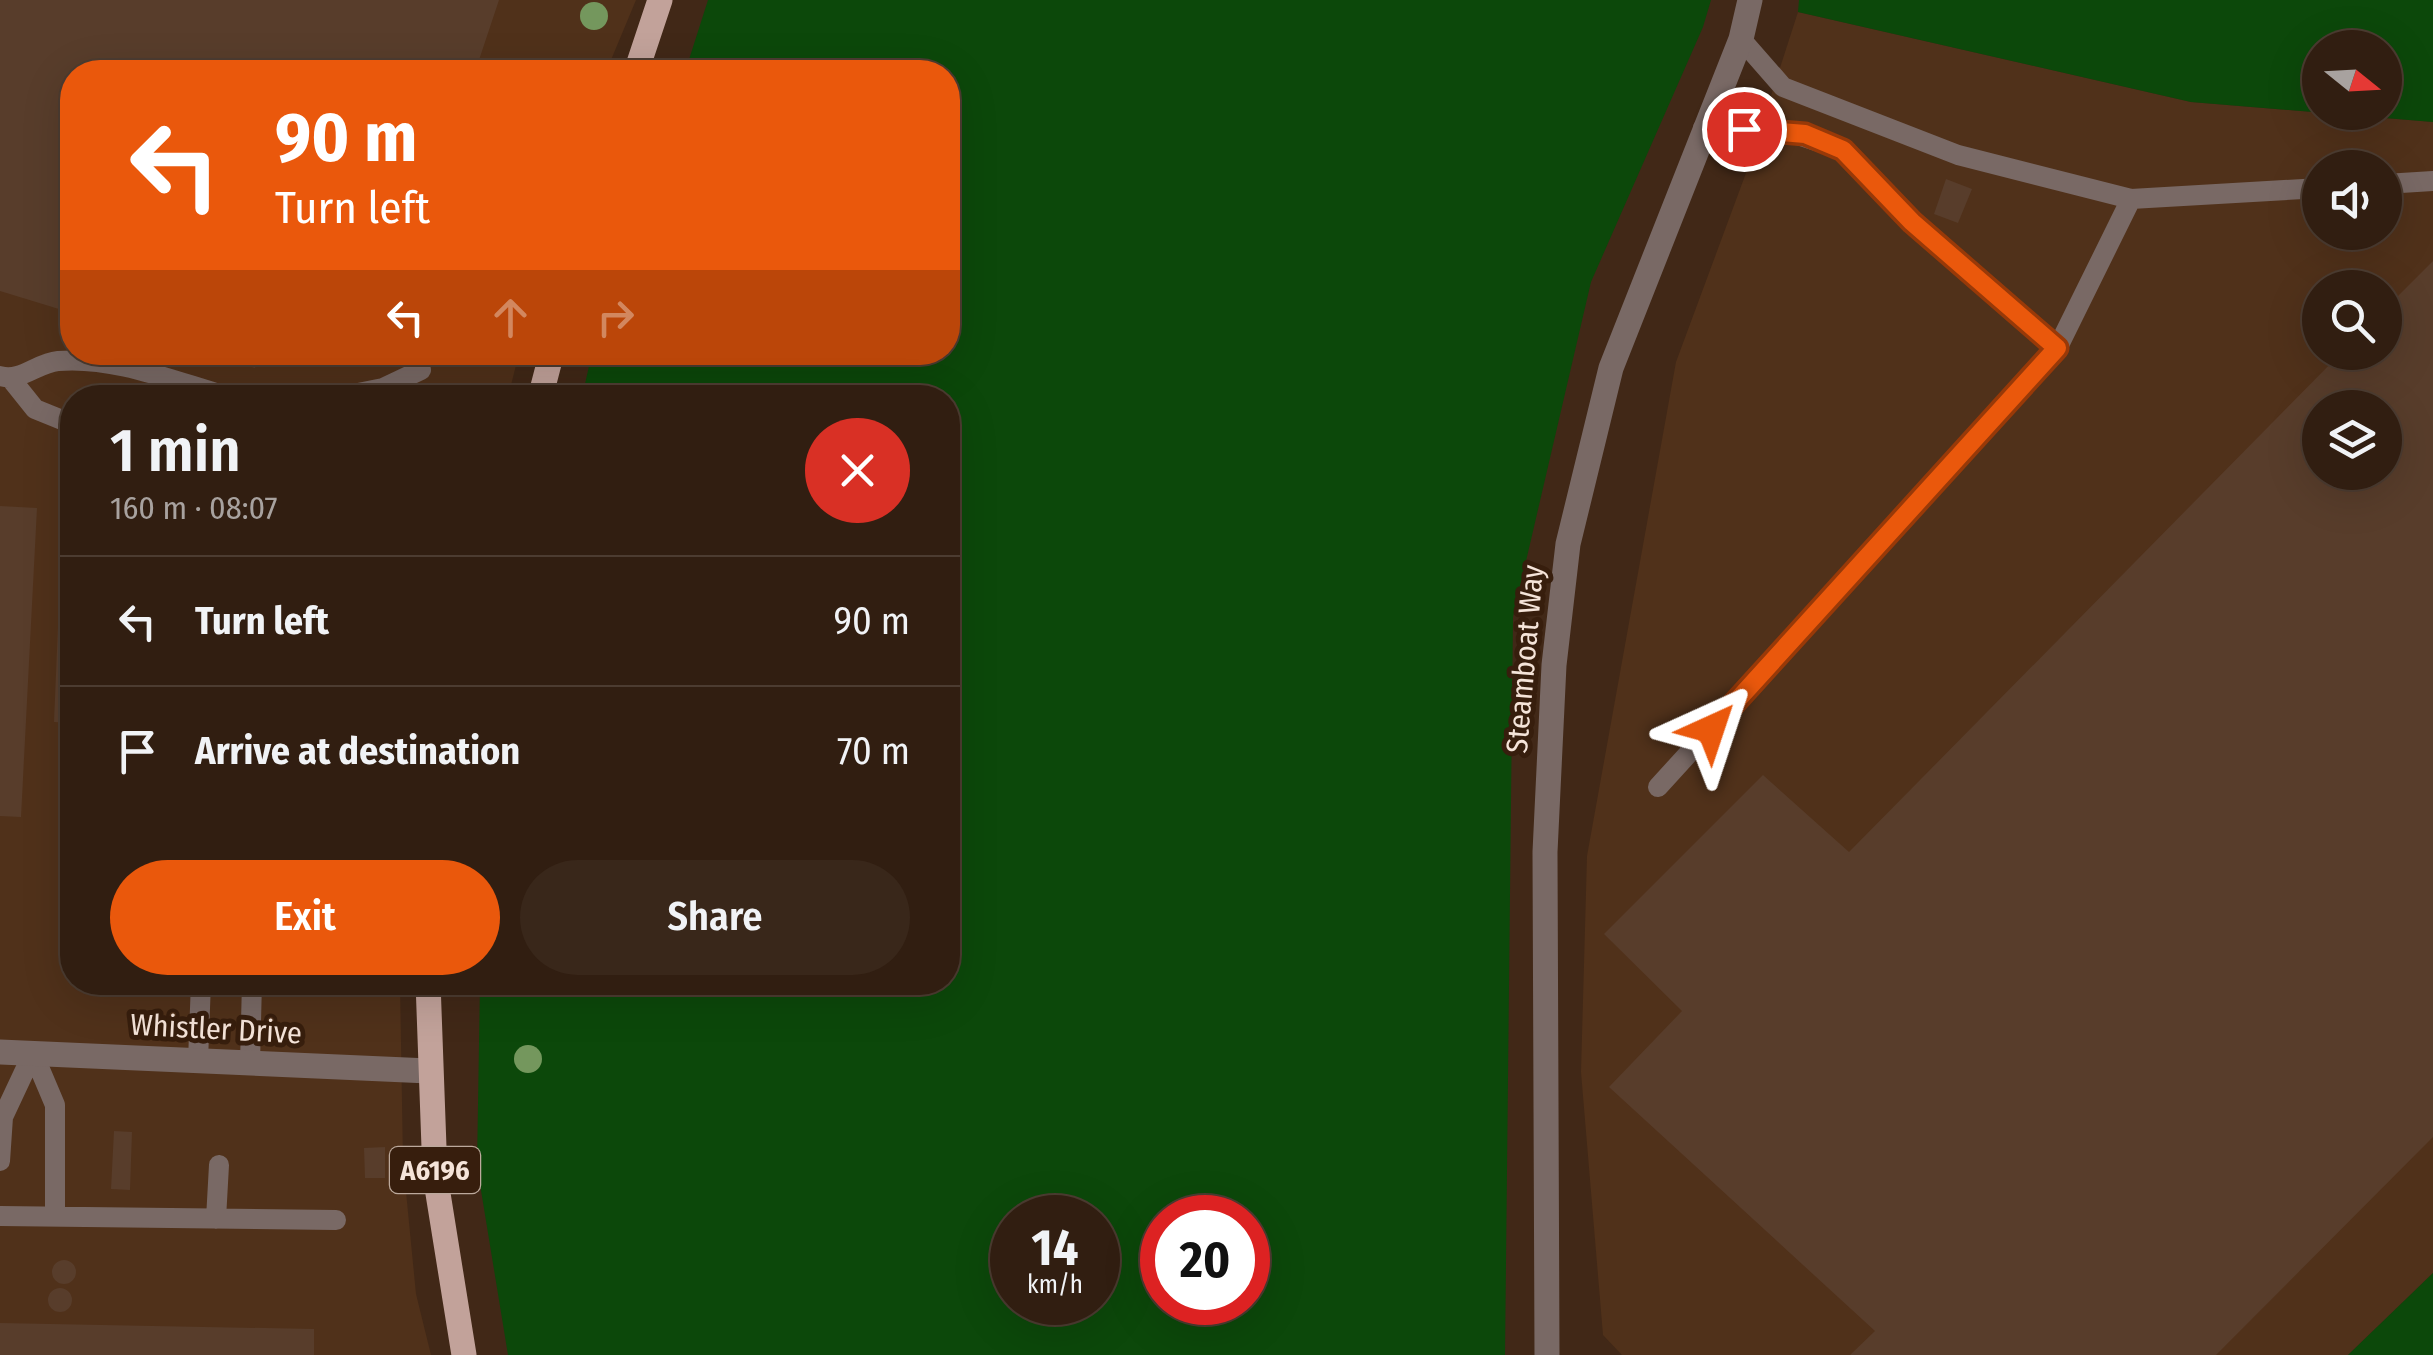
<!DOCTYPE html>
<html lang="en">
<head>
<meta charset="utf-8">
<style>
	body { margin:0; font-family:"Fira Sans Condensed",sans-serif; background:#39271a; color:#f1f3f6; height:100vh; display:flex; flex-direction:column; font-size:38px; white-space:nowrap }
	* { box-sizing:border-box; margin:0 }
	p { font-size:32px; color:#a8a29f }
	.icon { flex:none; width:55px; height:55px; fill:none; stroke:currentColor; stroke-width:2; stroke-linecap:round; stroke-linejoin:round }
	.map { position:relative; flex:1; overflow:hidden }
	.details { position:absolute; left:60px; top:385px; width:900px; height:610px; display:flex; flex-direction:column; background:#311e11; border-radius:40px; box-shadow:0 10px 40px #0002,0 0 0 2px #4c3c31 }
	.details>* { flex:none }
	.guide { position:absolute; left:60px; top:60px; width:900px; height:305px; border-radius:40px; box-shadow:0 10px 40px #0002,0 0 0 2px #4c3c31; background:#ea580c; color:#fff; overflow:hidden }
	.needle { width:65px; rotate:108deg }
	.tools { position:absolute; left:2302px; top:30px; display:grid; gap:20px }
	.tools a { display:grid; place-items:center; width:100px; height:100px; border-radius:50%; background:#311e11; box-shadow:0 10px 40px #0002,0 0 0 2px #4c3c31; font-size:50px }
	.speed { position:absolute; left:990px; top:1195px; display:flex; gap:20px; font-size:50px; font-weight:700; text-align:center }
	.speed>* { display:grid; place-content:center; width:130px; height:130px; border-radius:50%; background:#311e11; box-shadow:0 10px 40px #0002,0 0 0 2px #4c3c31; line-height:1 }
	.speed small { font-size:25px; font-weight:400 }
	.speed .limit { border:15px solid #d22; background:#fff; color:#111 }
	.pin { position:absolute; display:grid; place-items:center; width:85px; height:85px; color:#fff; margin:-42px; border:5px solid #fff; border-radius:50%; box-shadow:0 2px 10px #0007 }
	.me { position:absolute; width:110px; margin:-55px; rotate:42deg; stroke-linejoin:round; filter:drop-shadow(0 0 8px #0008) }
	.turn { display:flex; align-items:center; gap:35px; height:210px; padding:0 50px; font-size:45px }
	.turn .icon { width:130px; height:130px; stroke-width:2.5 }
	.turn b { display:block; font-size:70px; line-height:85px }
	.lanes { display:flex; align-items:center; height:95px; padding:0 50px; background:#0003; justify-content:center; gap:50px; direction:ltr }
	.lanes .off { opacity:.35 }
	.round { display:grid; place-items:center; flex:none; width:105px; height:105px; border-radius:52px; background:#39271a }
	.head { display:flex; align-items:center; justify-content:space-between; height:170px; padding:0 50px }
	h1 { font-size:60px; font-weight:600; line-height:75px }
	.cta { display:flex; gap:20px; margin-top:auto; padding:20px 50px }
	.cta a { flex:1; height:115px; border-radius:60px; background:#ea580c; color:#fff; font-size:40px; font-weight:600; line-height:115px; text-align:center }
	.cta a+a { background:#39271a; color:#f1f3f6 }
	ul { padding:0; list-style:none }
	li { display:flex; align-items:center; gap:30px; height:130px; padding:0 50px; border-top:2px solid #4c3c31 }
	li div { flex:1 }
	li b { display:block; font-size:38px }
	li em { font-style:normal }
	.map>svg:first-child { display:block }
	.built { fill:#50311a; fill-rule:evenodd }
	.green { fill:#0c480a; fill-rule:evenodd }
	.building { fill:#583d2b; fill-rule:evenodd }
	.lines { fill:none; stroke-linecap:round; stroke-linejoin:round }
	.lane { stroke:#796965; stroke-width:20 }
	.street { stroke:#796965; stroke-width:25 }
	.primary { stroke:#c2a29a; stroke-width:25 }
	.tree { fill:#74975d }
	.route-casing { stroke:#983908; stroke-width:25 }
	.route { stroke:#ea580c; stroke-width:18 }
	.labels { text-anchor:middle; stroke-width:10; stroke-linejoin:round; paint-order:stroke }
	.shield { fill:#371e0d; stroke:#bca99c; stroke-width:2.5 }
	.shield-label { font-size:28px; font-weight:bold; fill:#f5e4d9 }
	.street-label { font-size:30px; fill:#f5e4d9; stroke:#371e0d }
</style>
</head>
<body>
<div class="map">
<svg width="2433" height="1355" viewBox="0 0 2433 1355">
	<rect width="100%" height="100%" fill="#412817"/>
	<path class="built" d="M 0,0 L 636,0 L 606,72 L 72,72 L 72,352 L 519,353 L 508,397 L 72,398 L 72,982 L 400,983 L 403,1161 L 416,1294 L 431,1355 L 0,1355 Z
		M 1798,12 L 2191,102 L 2433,122 L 2433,1273 L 2348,1355 L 1622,1355 L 1603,1335 L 1581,1072 L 1587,856 L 1676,362 L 1746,173 ZM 2320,168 L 2385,168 L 2385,232 L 2320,232 ZM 2320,288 L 2385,288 L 2385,352 L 2320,352 ZM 2320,408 L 2385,408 L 2385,472 L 2320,472 Z"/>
	<path class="green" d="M 708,0 L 1711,0 L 1703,27 L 1591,282 L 1513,617 L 1505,1355 L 508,1355 L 477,1166 L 480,983 L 948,982 L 948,398 L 582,397 L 592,353 L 948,352 L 948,72 L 685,72 ZM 1012,1218 L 1098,1218 L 1098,1302 L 1012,1302 ZM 1162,1218 L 1248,1218 L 1248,1302 L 1162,1302 Z
		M 1799,0 L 2433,0 L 2433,122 L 2191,102 L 1798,12 ZM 2320,48 L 2385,48 L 2385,112 L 2320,112 Z
		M 2433,1273 L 2433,1355 L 2348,1355 Z"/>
	<path class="building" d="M 0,0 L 499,0 L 475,72 L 72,72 L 72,313 L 0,291 Z
		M 1946,179 L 1972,189 L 1958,223 L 1934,214 Z
		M 2433,261 L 2433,1137 L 2216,1355 L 1850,1355 L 1875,1331 L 1609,1087 L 1682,1011 L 1604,934 L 1763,775 L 1849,852 L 2342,352 L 2385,352 L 2385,309 ZM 2320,408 L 2385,408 L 2385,472 L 2320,472 Z
		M 205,352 L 260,352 L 255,368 Z
		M 0,506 L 37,508 L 21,817 L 0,816 Z
		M 63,507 L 72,507 L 72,723 L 54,722 Z
		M 114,1131 L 132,1132 L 130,1190 L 111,1189 Z
		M 385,1147 L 385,1178 L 365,1178 L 364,1148 Z
		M52 1272a12 12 0 1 1 24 0a12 12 0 1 1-24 0Z
		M48 1300a12 12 0 1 1 24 0a12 12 0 1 1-24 0Z
		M 0,1323 L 314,1329 L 314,1355 L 0,1355 Z"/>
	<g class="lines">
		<path class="lane" d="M 1741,39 L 1783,87 L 1958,155 L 2131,199 L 2320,188
			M 1703,128 L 1783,130 L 1843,150 L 1912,221 L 2057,349
			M 2385,184 L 2433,181
			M 0,376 C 21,382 37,363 58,361 C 116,356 178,383 233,398
			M 11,379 L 35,409 L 72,424
			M 333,398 L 383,388 L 421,370
			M 1658,787 L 2057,349 L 2131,199
			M 33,1053 L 55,1105 L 55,1216
			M 198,1061 L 201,982
			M 250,1063 L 252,982
			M 0,1161 L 3,1117 L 33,1053
			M 0,1216 L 336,1220
			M 216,1219 L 219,1165"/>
		<path class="street" d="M 0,1052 L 429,1071
			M 1547,1355 L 1545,852 L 1554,665 L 1568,544 L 1611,368 L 1741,39 L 1750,0"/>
		<path class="primary" d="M 636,72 L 660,0
			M 540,398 L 552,352
			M 428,982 L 435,1175 L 464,1355"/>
	</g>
	<g class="tree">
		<circle cx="594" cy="16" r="14"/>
		<circle cx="528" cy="1059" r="14"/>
	</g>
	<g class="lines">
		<defs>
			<path id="route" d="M 1711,729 L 2057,348 L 1912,222 L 1843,150 L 1805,134 L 1744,129"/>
		</defs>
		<use href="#route" class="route-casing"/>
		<use href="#route" class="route"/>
	</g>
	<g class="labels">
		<rect class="shield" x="390" y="1147" width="90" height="46" rx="8"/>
		<g class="shield-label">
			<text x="435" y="1180">A6196</text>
		</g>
		<g class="street-label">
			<text transform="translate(1525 659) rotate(-85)" y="10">Steamboat Way</text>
			<text transform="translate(216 1029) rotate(3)" y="10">Whistler Drive</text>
		</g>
	</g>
</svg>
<div class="tools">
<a><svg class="needle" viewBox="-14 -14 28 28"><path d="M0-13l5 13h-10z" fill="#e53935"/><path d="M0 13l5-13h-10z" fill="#a8a29f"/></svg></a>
<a><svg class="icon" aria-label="sound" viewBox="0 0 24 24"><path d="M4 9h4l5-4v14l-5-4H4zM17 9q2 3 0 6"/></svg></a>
<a><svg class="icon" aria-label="search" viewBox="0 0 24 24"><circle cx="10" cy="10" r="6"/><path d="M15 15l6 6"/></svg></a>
<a><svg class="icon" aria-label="layers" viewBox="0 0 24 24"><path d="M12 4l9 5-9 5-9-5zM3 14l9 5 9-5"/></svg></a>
</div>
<div class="speed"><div>14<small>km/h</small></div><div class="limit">20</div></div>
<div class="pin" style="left:1744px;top:129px;background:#d93025"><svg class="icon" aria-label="arrive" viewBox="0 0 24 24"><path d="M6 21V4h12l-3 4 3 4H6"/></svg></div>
<svg class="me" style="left:1711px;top:729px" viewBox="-20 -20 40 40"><path d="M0-17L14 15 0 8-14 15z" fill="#ea580c" stroke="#fff" stroke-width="4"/></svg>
<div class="guide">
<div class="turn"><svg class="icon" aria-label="left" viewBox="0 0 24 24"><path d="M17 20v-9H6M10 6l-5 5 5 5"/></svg><div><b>90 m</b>Turn left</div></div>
<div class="lanes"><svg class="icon" aria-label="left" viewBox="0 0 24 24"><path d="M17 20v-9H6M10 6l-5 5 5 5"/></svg><svg class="icon off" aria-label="ahead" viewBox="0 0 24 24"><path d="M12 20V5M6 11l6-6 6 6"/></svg><svg class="icon off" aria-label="right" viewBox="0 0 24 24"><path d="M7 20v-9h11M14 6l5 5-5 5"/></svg></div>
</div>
<section class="details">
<div class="head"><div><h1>1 min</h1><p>160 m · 08:07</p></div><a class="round" style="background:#d93025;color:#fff"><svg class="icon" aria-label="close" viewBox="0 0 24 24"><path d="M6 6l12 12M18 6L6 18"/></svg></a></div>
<ul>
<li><svg class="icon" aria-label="left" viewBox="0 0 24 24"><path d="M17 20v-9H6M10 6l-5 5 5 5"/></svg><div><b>Turn left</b></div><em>90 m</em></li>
<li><svg class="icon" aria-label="arrive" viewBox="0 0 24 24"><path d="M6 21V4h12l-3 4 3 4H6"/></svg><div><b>Arrive at destination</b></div><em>70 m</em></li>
</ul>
<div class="cta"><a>Exit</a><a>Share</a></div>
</section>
</div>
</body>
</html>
